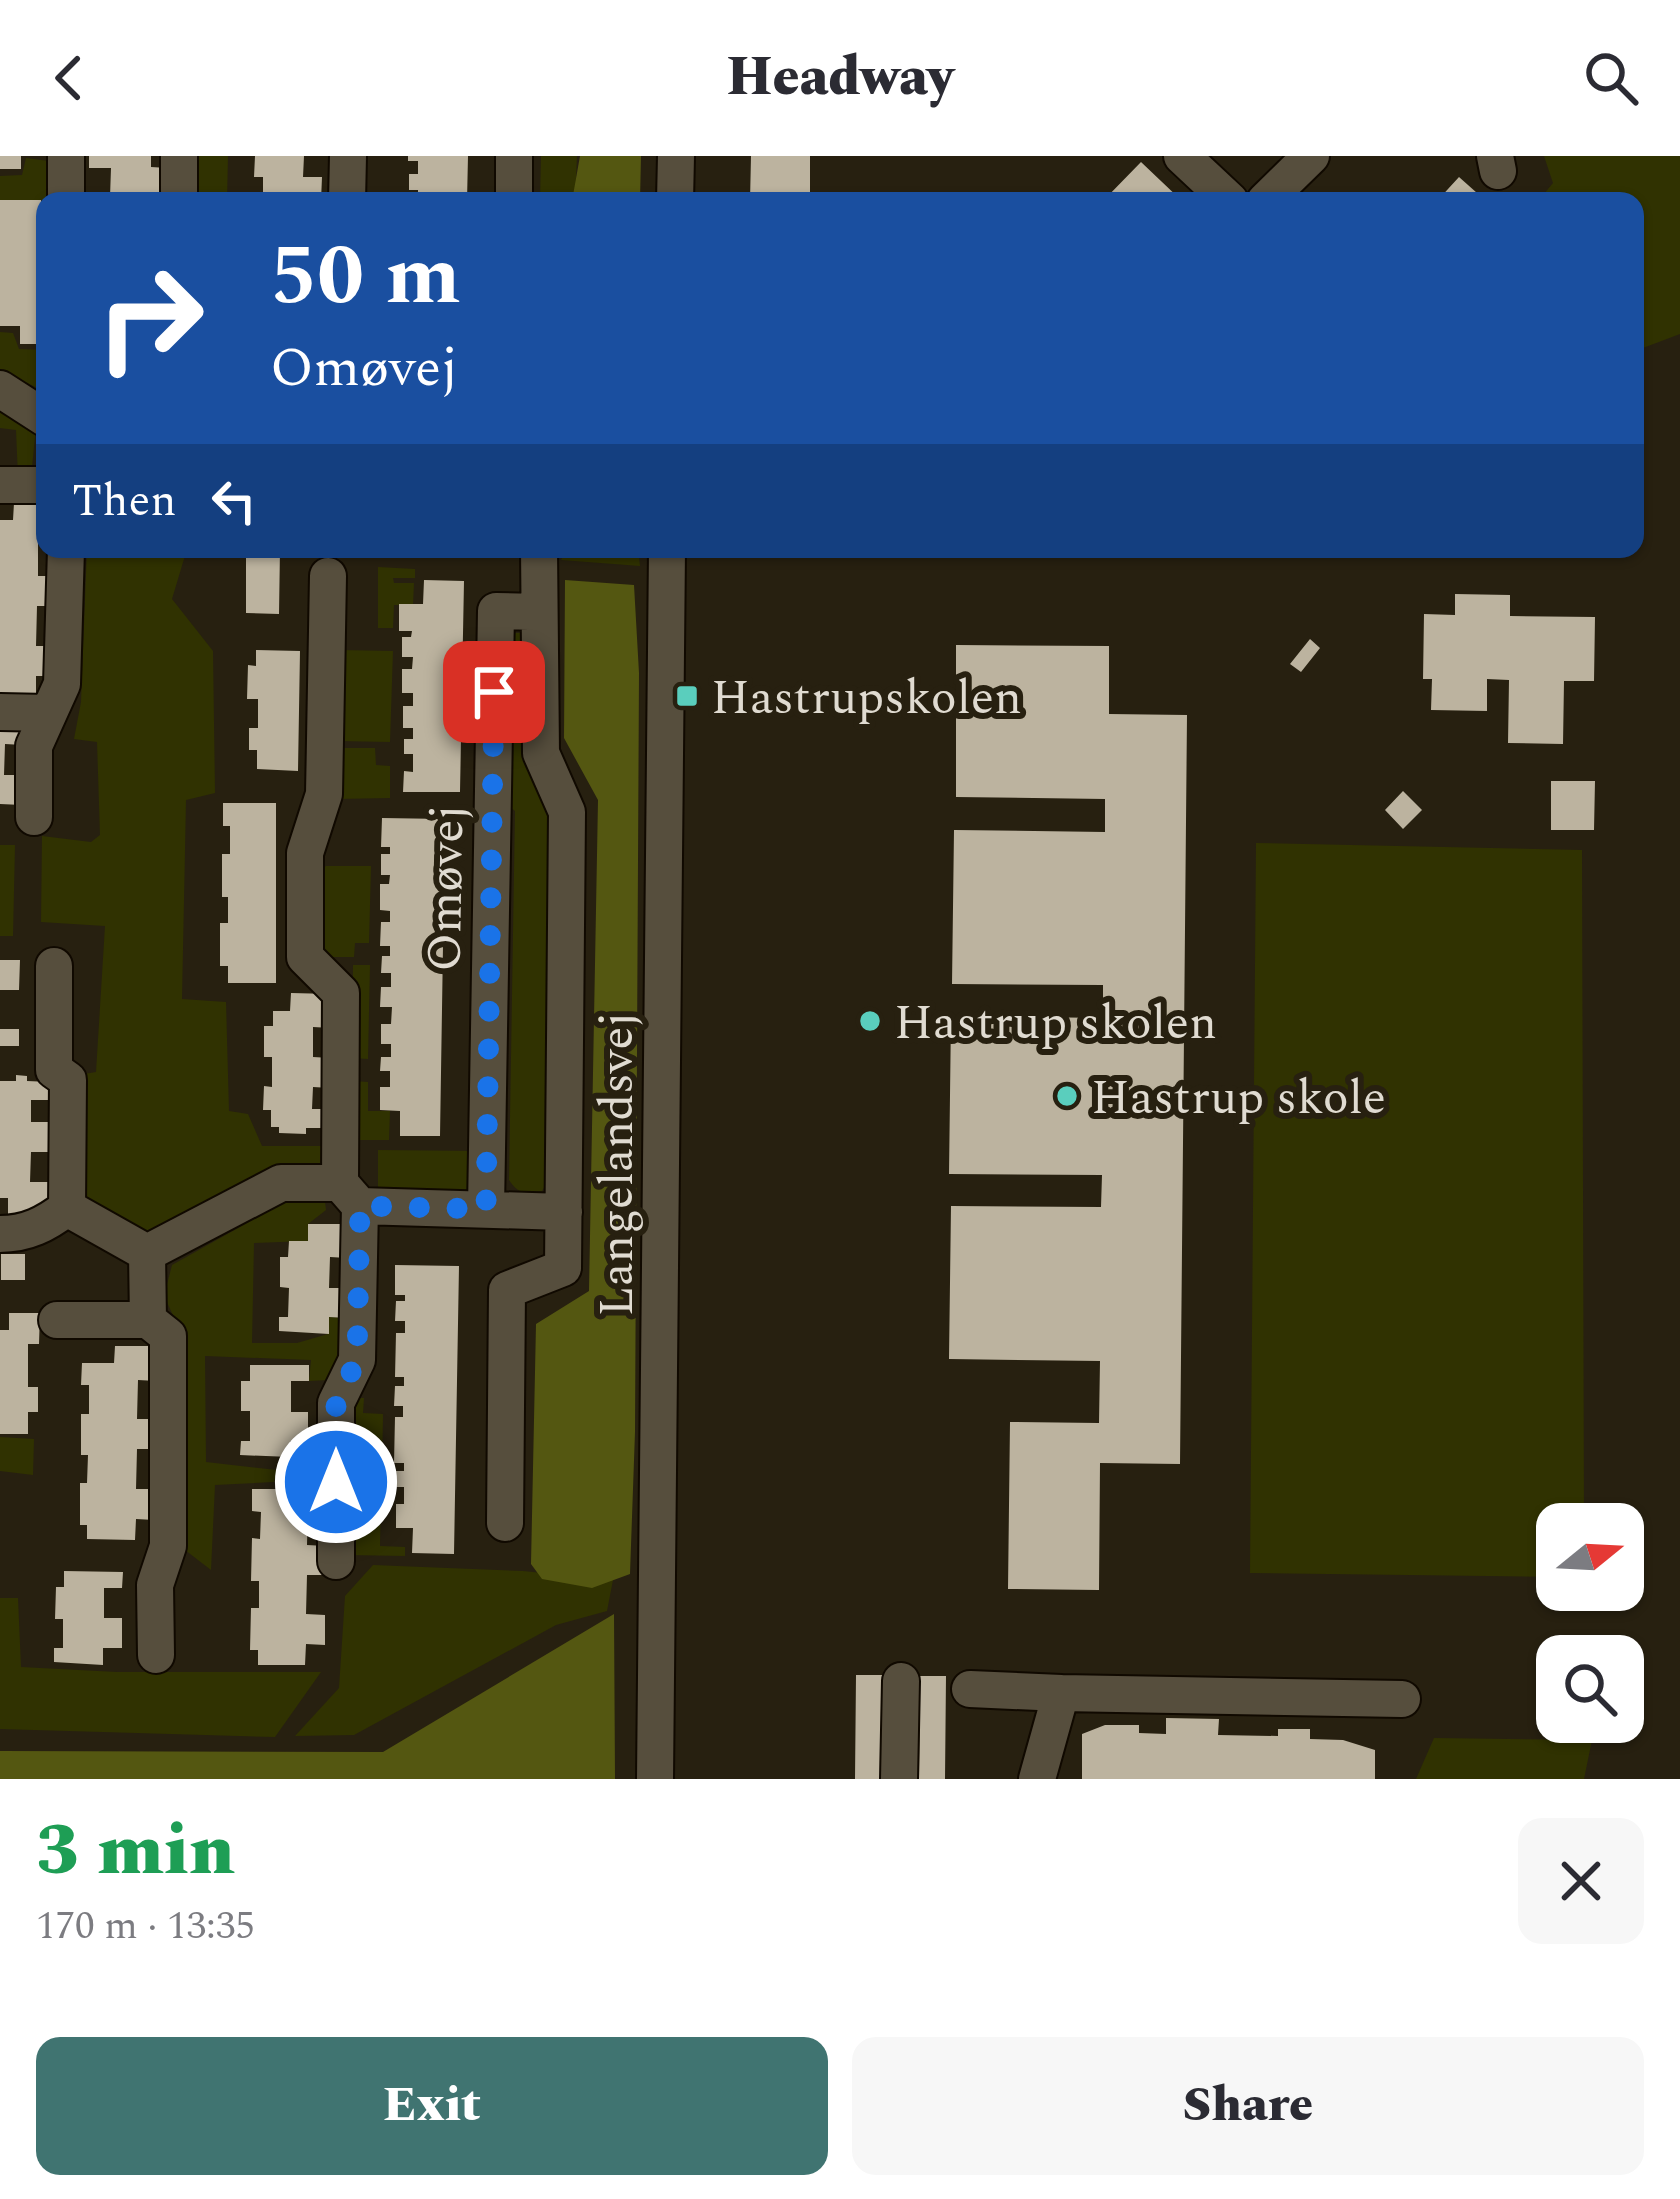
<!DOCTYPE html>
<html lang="en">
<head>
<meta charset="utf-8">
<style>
	body { margin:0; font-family:Spectral,serif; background:#f7f7f7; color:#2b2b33; height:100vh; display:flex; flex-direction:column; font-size:45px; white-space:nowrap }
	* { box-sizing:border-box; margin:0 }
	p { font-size:39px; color:#7c7c81 }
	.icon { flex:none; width:66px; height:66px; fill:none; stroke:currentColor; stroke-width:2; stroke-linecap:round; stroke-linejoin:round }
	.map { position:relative; height:1623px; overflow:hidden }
	.sheet { display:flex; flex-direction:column; background:#fff; flex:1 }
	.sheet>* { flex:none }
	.guide { position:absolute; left:36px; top:36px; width:1608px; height:366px; border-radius:24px; box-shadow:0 3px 9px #0004; background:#1a4fa0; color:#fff; overflow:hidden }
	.needle { width:78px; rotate:72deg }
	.buttons { position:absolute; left:1536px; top:1347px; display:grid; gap:24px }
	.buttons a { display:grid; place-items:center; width:108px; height:108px; border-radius:24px; background:#fff; box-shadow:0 3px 9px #0004; font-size:60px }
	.pin { position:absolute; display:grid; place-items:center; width:102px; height:102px; color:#fff; margin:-51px; border-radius:24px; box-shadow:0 6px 18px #0006 }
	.me { position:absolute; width:132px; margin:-66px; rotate:0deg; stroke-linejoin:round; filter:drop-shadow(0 0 9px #0008) }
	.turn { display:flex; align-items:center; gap:42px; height:252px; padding:0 36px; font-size:54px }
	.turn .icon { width:156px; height:156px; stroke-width:2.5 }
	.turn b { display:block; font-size:84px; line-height:102px }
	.then { display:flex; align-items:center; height:114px; padding:0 36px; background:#0003; gap:24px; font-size:45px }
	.round { display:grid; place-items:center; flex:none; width:126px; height:126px; border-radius:24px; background:#f7f7f7 }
	.summary { display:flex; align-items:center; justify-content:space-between; height:204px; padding:0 36px }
	h1 { font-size:72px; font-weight:800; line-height:90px; color:#1e9e55 }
	.primary-button { display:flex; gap:24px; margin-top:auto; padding:24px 36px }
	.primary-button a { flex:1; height:138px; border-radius:24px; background:#407471; color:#fff; font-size:48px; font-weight:800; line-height:138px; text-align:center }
	.primary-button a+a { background:#f7f7f7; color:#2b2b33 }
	header { display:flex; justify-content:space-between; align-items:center; height:156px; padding:0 36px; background:#fff; font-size:54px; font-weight:800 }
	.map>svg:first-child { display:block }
	.green { fill:#303201 }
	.forest { fill:#545711 }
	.building { fill:#bcb39f }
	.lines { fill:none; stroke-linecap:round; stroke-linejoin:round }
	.minor-casing { stroke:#100900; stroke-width:40 }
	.minor { stroke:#564e3d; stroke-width:36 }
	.route { stroke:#1a73e8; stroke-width:21; stroke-dasharray:0 37.8 }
	.poi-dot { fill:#5acebd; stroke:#272010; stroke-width:4.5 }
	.labels { text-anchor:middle; stroke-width:12; stroke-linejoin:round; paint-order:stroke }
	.poi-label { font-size:48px; fill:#e0dbd1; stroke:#272010; text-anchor:start }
	.street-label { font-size:48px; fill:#e0dbd1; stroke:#272010 }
</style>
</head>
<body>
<header><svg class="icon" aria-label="back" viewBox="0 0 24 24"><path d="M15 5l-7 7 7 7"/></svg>Headway<svg class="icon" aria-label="search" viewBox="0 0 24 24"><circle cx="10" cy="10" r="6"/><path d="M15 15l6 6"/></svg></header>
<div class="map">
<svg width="1680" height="1623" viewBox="0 0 1680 1623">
	<rect width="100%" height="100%" fill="#272010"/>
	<path class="green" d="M 195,0 L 228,0 L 227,45 L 196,45 Z
		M 541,0 L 577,0 L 575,45 L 540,45 Z
		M 1544,0 L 1680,0 L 1680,178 L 1635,195 L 1635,45 L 1538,45 L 1553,27 Z
		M 26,2 L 49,5 L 52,44 L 0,44 L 0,20 L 22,19 Z
		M 0,176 L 13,177 L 19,193 L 45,194 L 45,236 L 0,213 Z
		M 0,247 L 36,271 L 32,312 L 18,321 L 16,274 L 0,272 Z
		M 87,393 L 187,393 L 172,443 L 213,495 L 215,637 L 186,644 L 182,843 L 226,846 L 229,955 L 248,958 L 262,990 L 334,990 L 336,1028 L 146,1085 L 79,1038 L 78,919 L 96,916 L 105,770 L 41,766 L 42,680 L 91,686 L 100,679 L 97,586 L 74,583 L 81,546 Z
		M 567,393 L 638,393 L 640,410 L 561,404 Z
		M 378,411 L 415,413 L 415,422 L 393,422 L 394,427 L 414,427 L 413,449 L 394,449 L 393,472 L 378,472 Z
		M 509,477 L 524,477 L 523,591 L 553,653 L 550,1022 L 542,1035 C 526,1038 518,1038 509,1024 L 515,655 L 507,648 Z
		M 339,494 L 393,495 L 390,586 L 337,585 Z
		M 342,592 L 375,592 L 376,609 L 390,610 L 390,642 L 336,643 Z
		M 1256,687 L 1582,694 L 1584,1368 L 1557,1368 L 1557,1421 L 1250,1417 Z
		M 0,689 L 15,689 L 13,780 L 0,780 Z
		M 326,710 L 371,710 L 369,787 L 355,787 L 354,801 L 323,801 L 317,716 Z
		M 353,809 L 370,809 L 368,903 L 352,902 Z
		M 352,925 L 368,926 L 368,955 L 390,955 L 389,984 L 352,984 Z
		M 378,994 L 477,995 L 469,1035 L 458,1039 L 378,1038 Z
		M 325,1046 L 326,1054 L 308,1068 L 308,1085 L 254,1087 L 252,1187 L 297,1187 L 328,1178 L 329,1161 L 347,1162 L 347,1203 L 329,1224 L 309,1225 L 311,1204 L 205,1200 L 206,1306 L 277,1314 L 274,1326 L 215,1329 L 211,1414 L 185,1394 L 186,1187 L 164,1140 L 172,1109 L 283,1047 Z
		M 355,1242 L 364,1242 L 363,1257 L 383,1258 L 382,1317 L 347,1316 Z
		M 0,1281 L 34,1283 L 33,1319 L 0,1315 Z
		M 347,1326 L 362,1326 L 361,1343 L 381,1343 L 380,1390 L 405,1391 L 405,1400 L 347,1399 Z
		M 373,1409 L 523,1415 L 613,1424 L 607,1455 L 556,1469 L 354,1579 L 295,1580 L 339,1532 L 345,1440 Z
		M 0,1442 L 18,1442 L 21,1511 L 117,1516 L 321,1516 L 275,1581 L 0,1573 Z
		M 1434,1582 L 1592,1584 L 1584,1623 L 1416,1623 Z"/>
	<path class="forest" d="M 580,0 L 641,0 L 640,45 L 572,45 Z
		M 565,424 L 634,429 L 639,517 L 635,1276 L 630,1418 L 592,1432 L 542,1423 L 531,1408 L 536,1168 L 589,1135 L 598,644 L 564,582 Z
		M 614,1458 L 615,1623 L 0,1623 L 0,1595 L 383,1596 Z"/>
	<path class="building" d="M 0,0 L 21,0 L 21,13 L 0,13 Z
		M 89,0 L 151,0 L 151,11 L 168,12 L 168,42 L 102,45 L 102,41 L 110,41 L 111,12 L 89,12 Z
		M 255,0 L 304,0 L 303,21 L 322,21 L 321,45 L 263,45 L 263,21 L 254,21 Z
		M 408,0 L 468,0 L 467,45 L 418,45 L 418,34 L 409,34 L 409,18 L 418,18 L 418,5 L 408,5 Z
		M 751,0 L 810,0 L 810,45 L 750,45 Z
		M 1141,6 L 1182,45 L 1103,45 Z
		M 1459,21 L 1486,45 L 1437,45 Z
		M 0,44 L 41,44 L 45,100 L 41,99 L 40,156 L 45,156 L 45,188 L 20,188 L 20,170 L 0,170 Z
		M 14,347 L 45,347 L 45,382 L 38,382 L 38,420 L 56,420 L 55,450 L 37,450 L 36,490 L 55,490 L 54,520 L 36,520 L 36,541 L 0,540 L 0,364 L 13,364 Z
		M 246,393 L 280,393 L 279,458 L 246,457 Z
		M 424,424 L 464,425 L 460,636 L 403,636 L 404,615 L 413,616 L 413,598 L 404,598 L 404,583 L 413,583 L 413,572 L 403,572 L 403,550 L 413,550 L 413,537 L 402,537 L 402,513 L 412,513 L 413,501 L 402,501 L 402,481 L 411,481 L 412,475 L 399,475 L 399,448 L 423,448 Z
		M 1455,438 L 1510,439 L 1510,460 L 1595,461 L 1594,525 L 1564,525 L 1563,588 L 1508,587 L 1509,524 L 1487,523 L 1487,555 L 1431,554 L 1432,523 L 1423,523 L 1424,458 L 1455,459 Z
		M 1310,483 L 1320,492 L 1301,516 L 1290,508 Z
		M 956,489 L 1109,490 L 1109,558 L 1187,559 L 1180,1308 L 1100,1307 L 1099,1434 L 1008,1433 L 1010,1266 L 1099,1267 L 1100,1205 L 949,1203 L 951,1050 L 1101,1051 L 1102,1019 L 949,1018 L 951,860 L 1103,862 L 1103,829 L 952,828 L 954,674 L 1105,676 L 1105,643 L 956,641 Z
		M 256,494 L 300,495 L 298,615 L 257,613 L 257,594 L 249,594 L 249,572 L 258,572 L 258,543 L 247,543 L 248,509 L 256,510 Z
		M 0,572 L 23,572 L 23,589 L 5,588 L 4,619 L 22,619 L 22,649 L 0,648 Z
		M 1551,625 L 1595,625 L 1594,674 L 1551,674 Z
		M 1403,635 L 1422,654 L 1403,673 L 1385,654 Z
		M 223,647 L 276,647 L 276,827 L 228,827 L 228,810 L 220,810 L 220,767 L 228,767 L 228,741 L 222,741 L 222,698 L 230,698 L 230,670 L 223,670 Z
		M 382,662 L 445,663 L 440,980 L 400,980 L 400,955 L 380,954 L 380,931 L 390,931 L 390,915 L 380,915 L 381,901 L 391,901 L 391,888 L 381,888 L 381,868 L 391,868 L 392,851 L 380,851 L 381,831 L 391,831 L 391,817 L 381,817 L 382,800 L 390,800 L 390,790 L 380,790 L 381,766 L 390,766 L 390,755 L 380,754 L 380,728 L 389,728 L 390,719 L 381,719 L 381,698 L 390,698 L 390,691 L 381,691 Z
		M 0,804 L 20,804 L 19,834 L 0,834 Z
		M 291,837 L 331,838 L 331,872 L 313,871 L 313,901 L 331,902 L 330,932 L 313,931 L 312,953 L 331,953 L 330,972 L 306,972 L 306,978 L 279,977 L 279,971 L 271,971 L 271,954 L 263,954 L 264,930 L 272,931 L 272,901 L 264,901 L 264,870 L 273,870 L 273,855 L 290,855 Z
		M 0,873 L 19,873 L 19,890 L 0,890 Z
		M 16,919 L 27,920 L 27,925 L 50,926 L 50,944 L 31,944 L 31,966 L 49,966 L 49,996 L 31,996 L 30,1026 L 49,1026 L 49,1060 L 8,1060 L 8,1042 L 0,1042 L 0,925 L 16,925 Z
		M 308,1068 L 347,1068 L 347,1102 L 330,1101 L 329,1132 L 347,1132 L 347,1162 L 329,1161 L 329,1178 L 279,1175 L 279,1161 L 288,1161 L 289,1132 L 280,1131 L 280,1101 L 288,1101 L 289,1085 L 308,1085 Z
		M 1,1098 L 25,1098 L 25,1124 L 1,1124 Z
		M 395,1109 L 459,1110 L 454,1398 L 412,1397 L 413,1372 L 396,1372 L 396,1348 L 404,1348 L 404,1331 L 394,1331 L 394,1315 L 404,1315 L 404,1307 L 394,1307 L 395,1261 L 403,1261 L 403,1250 L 394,1250 L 395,1230 L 404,1230 L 404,1221 L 395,1221 L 396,1177 L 405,1177 L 405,1165 L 395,1165 L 396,1145 L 405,1145 L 405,1139 L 395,1139 Z
		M 9,1157 L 40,1157 L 39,1188 L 28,1188 L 28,1231 L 38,1231 L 38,1256 L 28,1256 L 28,1278 L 0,1278 L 0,1174 L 9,1174 Z
		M 115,1190 L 156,1190 L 156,1225 L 138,1224 L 137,1263 L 155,1263 L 155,1293 L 137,1293 L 136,1333 L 155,1333 L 154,1364 L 136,1363 L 135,1384 L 87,1383 L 87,1369 L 80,1369 L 80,1327 L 87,1327 L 88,1299 L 81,1299 L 81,1258 L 89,1258 L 89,1229 L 81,1229 L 82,1207 L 114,1207 Z
		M 250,1209 L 309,1209 L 309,1225 L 291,1225 L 291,1256 L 308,1256 L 308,1286 L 290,1285 L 290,1301 L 240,1299 L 241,1285 L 250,1285 L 250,1255 L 241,1255 L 241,1225 L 250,1225 Z
		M 285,1316 L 326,1316 L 326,1350 L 308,1349 L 307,1389 L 326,1390 L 325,1419 L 307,1419 L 306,1458 L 325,1459 L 325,1489 L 306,1488 L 305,1509 L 258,1509 L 258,1494 L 250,1494 L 251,1452 L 259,1452 L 259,1425 L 251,1425 L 252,1382 L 260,1383 L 261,1356 L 252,1355 L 252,1333 L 285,1333 Z
		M 64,1415 L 123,1416 L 122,1432 L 104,1432 L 104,1462 L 122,1462 L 122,1492 L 103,1492 L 103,1509 L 54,1506 L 54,1492 L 63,1492 L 63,1463 L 55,1463 L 56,1431 L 64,1431 Z
		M 856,1519 L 882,1519 L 881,1623 L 855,1623 Z
		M 920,1520 L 946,1520 L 945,1623 L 919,1623 Z
		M 1166,1562 L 1219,1563 L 1218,1579 L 1278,1580 L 1278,1573 L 1310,1573 L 1310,1583 L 1343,1584 L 1375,1594 L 1375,1623 L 1082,1623 L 1082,1578 L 1105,1569 L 1139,1569 L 1139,1577 L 1166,1578 Z"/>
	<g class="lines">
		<defs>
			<path id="minor" d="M 514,0 L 514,45
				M 1182,0 L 1230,45
				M 1495,0 L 1498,15
				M 66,45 L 66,0
				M 179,45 L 179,0
				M 347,45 L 348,0
				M 675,45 L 676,0
				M 1265,45 L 1311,0
				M 0,233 L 45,262
				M 0,329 L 45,329
				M 328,420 L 324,638 L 305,697 L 305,801 L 341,837 L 340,1027
				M 0,556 L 48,557
				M 34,661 L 34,590 L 62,528 L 66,393
				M 54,810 L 54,914 L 68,924 L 67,1052
				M 360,1050 L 564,1056
				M 486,1053 L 496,455 L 539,456
				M 0,1078 C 27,1078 46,1068 67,1052 L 147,1097 L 281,1027 L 340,1027 L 360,1050 L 357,1204 L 336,1247 L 336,1405
				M 147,1097 L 148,1164 L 168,1180 L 168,1390 L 155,1429 L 156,1499
				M 57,1164 L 148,1164
				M 505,1367 L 507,1134 L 563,1112 L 567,656 L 541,597 L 539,393
				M 970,1533 L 1061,1537
				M 655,1623 L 667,393
				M 899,1623 L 901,1525
				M 1037,1623 L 1061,1537 L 1402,1543"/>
		</defs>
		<use href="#minor" class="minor-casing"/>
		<use href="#minor" class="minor"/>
	</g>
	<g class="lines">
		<path class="route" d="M 336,1326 L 336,1247 L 357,1204 L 360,1050 L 486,1053 L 494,536"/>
	</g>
	<g class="poi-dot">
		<rect x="675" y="528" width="24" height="24" rx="6"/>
		<circle cx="870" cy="865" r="12"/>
		<circle cx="1067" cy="940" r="12"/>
	</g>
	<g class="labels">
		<g class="poi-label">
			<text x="711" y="557">Hastrupskolen</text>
			<text x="894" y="882">Hastrup skolen</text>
			<text x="1091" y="957">Hastrup skole</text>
		</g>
		<g class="street-label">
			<text transform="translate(444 732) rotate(-89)" y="17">Omøvej</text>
			<text transform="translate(615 1008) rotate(-90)" y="17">Langelandsvej</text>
		</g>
	</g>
</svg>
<div class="buttons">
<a><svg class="needle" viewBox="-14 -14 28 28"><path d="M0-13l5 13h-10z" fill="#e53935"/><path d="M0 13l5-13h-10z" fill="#7c7c81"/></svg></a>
<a><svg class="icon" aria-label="search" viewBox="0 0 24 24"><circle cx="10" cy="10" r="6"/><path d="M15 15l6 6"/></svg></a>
</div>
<div class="pin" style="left:494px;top:536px;background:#d93025"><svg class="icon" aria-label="arrive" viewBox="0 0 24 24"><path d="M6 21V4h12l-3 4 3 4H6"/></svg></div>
<svg class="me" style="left:336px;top:1326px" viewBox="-20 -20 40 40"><circle r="17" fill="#1a73e8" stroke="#fff" stroke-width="3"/><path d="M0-11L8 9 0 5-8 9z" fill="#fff"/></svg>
<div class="guide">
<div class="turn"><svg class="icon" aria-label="right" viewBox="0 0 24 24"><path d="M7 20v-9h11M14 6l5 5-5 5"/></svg><div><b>50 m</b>Omøvej</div></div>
<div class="then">Then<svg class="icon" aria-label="left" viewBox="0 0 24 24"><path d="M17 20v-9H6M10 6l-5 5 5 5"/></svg></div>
</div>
</div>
<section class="sheet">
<div class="summary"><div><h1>3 min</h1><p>170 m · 13:35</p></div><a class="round"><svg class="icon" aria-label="close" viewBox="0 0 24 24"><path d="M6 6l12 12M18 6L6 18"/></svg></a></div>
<div class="primary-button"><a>Exit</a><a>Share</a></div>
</section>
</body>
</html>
